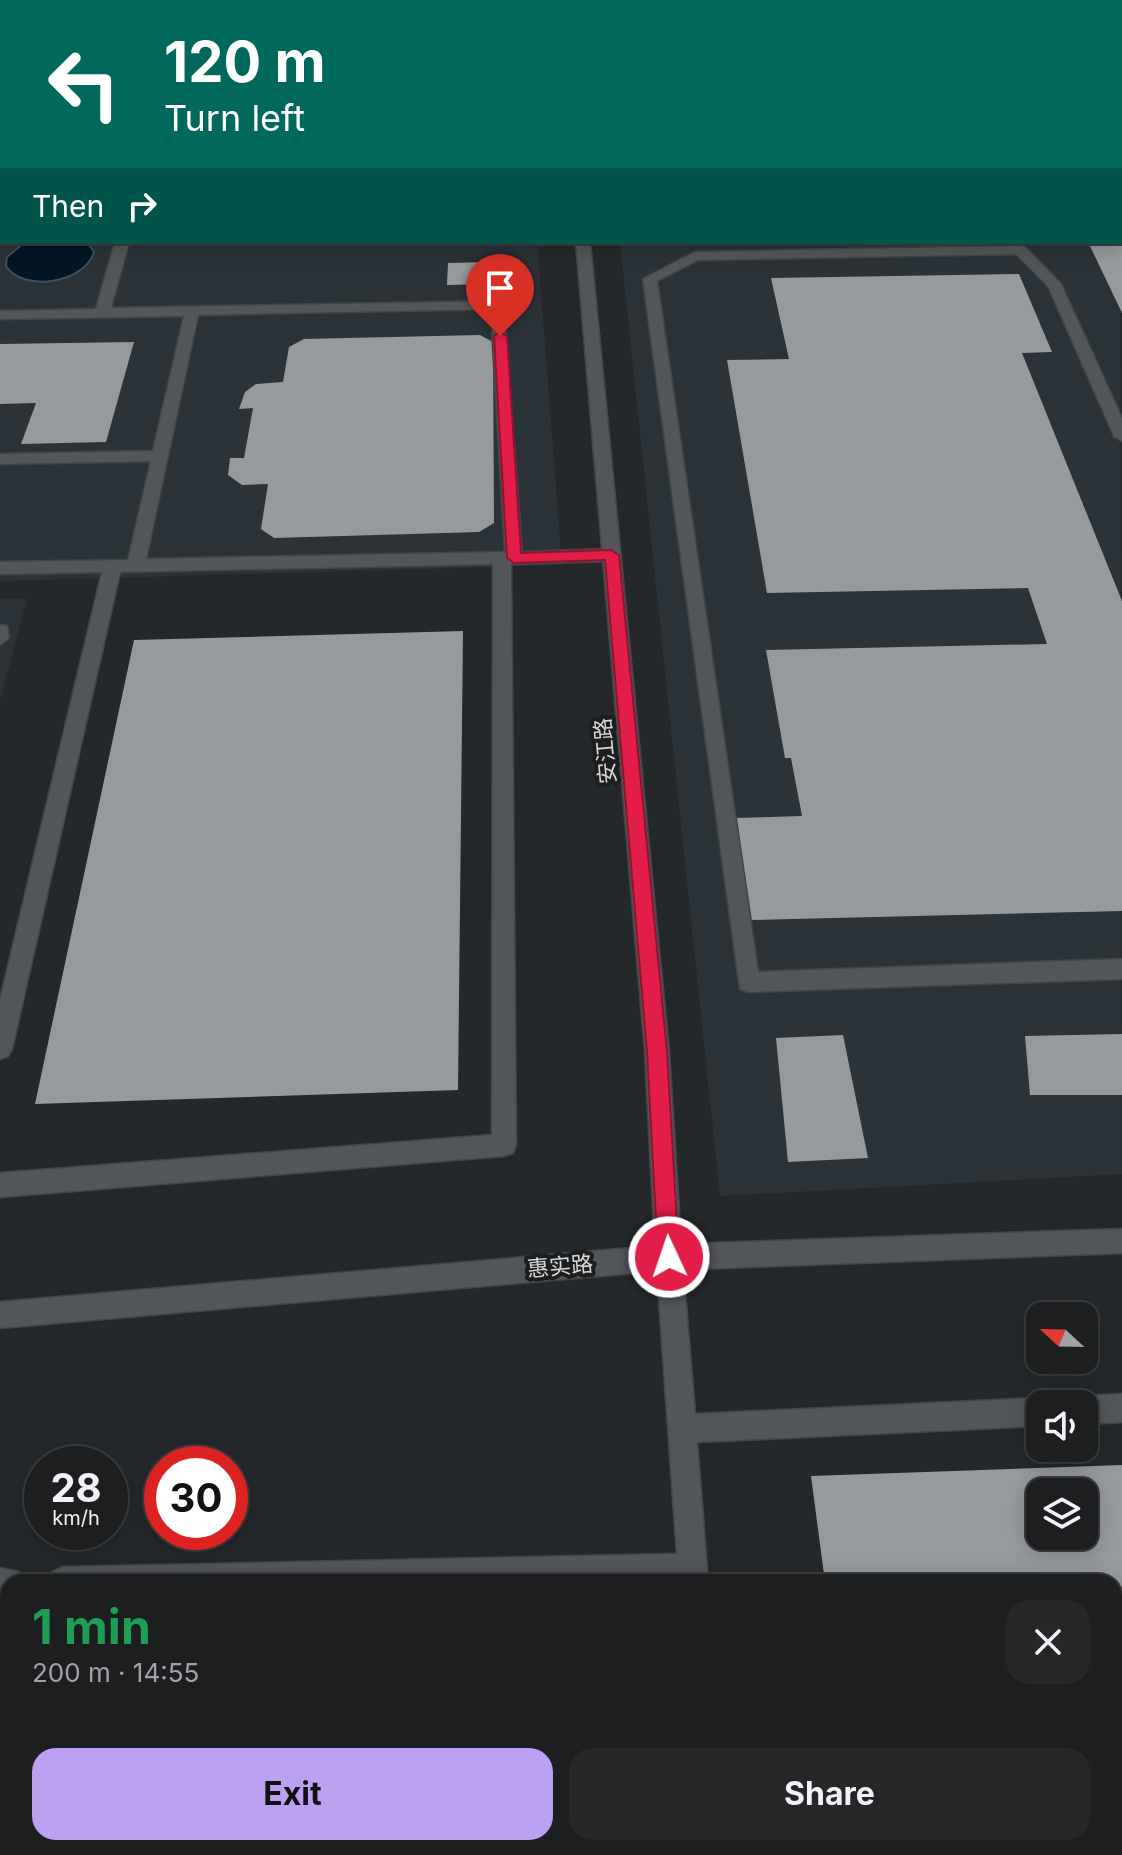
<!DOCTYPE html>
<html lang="en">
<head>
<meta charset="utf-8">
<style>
	body { margin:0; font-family:Inter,"Noto Sans SC",sans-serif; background:#252729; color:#f1f3f6; height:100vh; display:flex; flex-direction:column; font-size:30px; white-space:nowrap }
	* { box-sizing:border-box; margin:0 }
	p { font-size:26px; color:#a0a2a5 }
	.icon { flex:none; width:44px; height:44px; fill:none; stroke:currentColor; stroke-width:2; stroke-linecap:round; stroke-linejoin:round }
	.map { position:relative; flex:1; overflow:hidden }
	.drawer { position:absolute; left:0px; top:1574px; width:1122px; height:282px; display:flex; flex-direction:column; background:#1c1e20; border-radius:24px 24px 0 0; box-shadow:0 4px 20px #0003,0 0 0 2px #3a3c3e }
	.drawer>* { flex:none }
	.top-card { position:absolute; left:0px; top:0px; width:1122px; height:244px; box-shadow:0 4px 20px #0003,0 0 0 2px #3a3c3e; background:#00695c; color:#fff; overflow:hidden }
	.needle { width:52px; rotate:292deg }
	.controls { position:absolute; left:1026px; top:1302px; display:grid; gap:16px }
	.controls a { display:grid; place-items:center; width:72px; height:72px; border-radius:16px; background:#1c1e20; box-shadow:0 4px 20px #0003,0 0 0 2px #3a3c3e; font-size:40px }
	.speed { position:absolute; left:24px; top:1446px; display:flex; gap:16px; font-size:40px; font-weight:700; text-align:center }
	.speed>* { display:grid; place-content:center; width:104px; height:104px; border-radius:50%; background:#1c1e20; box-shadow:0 4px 20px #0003,0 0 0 2px #3a3c3e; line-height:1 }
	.speed small { font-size:20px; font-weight:400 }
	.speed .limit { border:12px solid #d22; background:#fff; color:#111 }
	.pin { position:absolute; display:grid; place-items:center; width:68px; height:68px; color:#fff; margin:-82px -34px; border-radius:50% 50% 50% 0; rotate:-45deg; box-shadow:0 0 8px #0007 }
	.pin .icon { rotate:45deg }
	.me { position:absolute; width:88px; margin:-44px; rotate:357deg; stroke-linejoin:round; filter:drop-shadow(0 0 6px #0008) }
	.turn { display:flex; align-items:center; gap:28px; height:168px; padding:0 32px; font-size:36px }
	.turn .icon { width:104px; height:104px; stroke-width:2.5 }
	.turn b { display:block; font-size:56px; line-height:68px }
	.then { display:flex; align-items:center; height:76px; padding:0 32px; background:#0003; gap:16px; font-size:30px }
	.round { display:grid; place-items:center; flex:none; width:84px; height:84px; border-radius:24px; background:#252729 }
	.overview { display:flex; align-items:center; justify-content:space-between; height:136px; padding:0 32px }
	h1 { font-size:48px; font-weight:700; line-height:60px; color:#1e9e55 }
	.primary-button { display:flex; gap:16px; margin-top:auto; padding:16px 32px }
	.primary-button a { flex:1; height:92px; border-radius:24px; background:#bca0f2; color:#111; font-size:32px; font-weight:700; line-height:92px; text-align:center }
	.primary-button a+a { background:#252729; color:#f1f3f6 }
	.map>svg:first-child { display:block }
	.built { fill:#2b3339 }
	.water { fill:#001525; stroke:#40505b; stroke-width:2 }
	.building { fill:#979a9d; fill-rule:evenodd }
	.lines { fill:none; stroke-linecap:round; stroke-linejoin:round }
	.service-casing { stroke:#424546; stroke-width:3 }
	.minor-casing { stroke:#424546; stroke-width:3 }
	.primary-casing { stroke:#424546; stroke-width:3 }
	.service { fill:#535659; fill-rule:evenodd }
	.minor { fill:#535659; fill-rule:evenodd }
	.primary { fill:#5784a5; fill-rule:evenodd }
	.route { fill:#e11d48; stroke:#92132f; stroke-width:2 }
	.labels { text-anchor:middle; stroke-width:8; stroke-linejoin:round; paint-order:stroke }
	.street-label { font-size:22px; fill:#d6d8d9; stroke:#1c1e20 }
</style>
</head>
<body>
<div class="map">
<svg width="1122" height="1855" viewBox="0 0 1122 1855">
	<rect width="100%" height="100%" fill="#25282a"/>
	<path class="built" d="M 0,0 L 419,0 L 2,2 L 0,28 Z
		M 1120,106 L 1122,1174 L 720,1196 L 620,242 L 1120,242 Z
		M 0,177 L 2,242 L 537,242 L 562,565 L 0,581 Z
		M 0,599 L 27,599 L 0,700 Z"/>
	<path class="water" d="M 25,242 L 87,242 L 94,252 C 85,283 23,293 6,266 L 7,257 Z"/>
	<path class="building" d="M 1088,242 L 1120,242 L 1122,245 L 1122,313 Z
		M 490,262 L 491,284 L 447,285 L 448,263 Z
		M 1019,274 L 1052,352 L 1022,353 L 1122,601 L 1122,911 L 750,920 L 736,818 L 802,816 L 791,758 L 785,758 L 766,650 L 1047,644 L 1028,588 L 767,593 L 727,360 L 789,359 L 771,278 Z
		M 480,335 L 493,342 L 494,523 L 479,532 L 274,538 L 261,529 L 268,484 L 242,485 L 228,475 L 230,458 L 244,458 L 253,408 L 239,409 L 245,392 L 256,384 L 283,382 L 289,347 L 304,339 Z
		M 134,342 L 106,442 L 21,444 L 36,403 L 0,404 L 0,344 Z
		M 463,631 L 458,1090 L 35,1104 L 134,640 Z
		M 1122,1034 L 1122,1095 L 1030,1095 L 1025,1036 Z
		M 843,1035 L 868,1158 L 788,1162 L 776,1038 Z
		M 1122,1465 L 1122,1855 L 862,1855 L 861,1848 L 1114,1848 L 1114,1582 L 825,1582 L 811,1476 ZM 1040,1492 L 1084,1492 L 1084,1536 L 1040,1536 Z
		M 0,1667 L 8,1667 L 8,1848 L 42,1848 L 41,1855 L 0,1855 Z
		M 219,1848 L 395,1848 L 394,1855 L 218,1855 Z
		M 419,1848 L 623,1848 L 623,1855 L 418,1855 Z"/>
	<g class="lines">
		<defs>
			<path id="service" d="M 1120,201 L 1122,201 L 1122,212 L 1120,212 Z
				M 0,218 L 2,218 L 0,231 Z
				M 115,242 L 129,242 L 111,308 L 503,301 L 522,552 L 611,549 L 620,555 L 611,561 L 511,564 L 516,1145 L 513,1153 L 504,1156 L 0,1197 L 0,1173 L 492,1135 L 493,564 L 120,572 L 12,1049 L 8,1056 L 0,1059 L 0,1000 L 102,572 L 0,574 L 0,562 L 128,560 L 151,461 L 0,464 L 0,454 L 153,451 L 184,316 L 0,319 L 0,311 L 96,309 ZM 491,309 L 505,552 L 146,559 L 198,315 Z
				M 1020,246 L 1025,247 L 1061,284 L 1122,418 L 1122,441 L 1114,436 L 1048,286 L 1016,254 L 698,260 L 657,281 L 758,972 L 1122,959 L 1122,979 L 748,992 L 740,989 L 643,279 L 695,252 Z
				M 0,625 L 7,626 L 9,638 L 0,645 Z
				M 669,1244 L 678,1248 L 682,1257 L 695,1414 L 1040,1398 L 1051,1404 L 1040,1404 L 1040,1426 L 697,1442 L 708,1582 L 47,1582 L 52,1572 L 62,1567 L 677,1554 L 656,1257 L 660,1248 Z
				M 1122,1394 L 1122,1422 L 1084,1424 L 1084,1404 L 1073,1404 L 1084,1396 Z
				M 0,1568 L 19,1572 L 22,1582 L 8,1582 L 8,1598 L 0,1598 Z
				M 697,1848 L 729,1848 L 729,1855 L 697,1855 Z"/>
			<path id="minor" d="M 1120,93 L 1122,93 L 1122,101 L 1120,101 Z
				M 2,140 L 2,148 L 0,149 L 0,141 Z
				M 576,242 L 590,242 L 669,1052 L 681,1244 L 1122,1229 L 1122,1253 L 669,1270 L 0,1328 L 0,1302 L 655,1246 L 645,1052 Z"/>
			<path id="primary" d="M 1120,41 L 1122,41 L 1122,47 L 1120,47 Z
				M 1120,71 L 1122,71 L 1122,79 L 1120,79 Z
				M 0,87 L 2,87 L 2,95 L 0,95 Z
				M 0,116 L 2,116 L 2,124 L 0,124 Z"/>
		</defs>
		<use href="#service" class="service-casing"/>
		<use href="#minor" class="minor-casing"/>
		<use href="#primary" class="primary-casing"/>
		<use href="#service" class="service"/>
		<use href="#minor" class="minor"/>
		<use href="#primary" class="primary"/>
	</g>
	<path class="route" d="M 500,332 L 507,336 L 521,553 L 611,550 L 619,555 L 667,1052 L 679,1257 L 676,1264 L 669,1267 L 661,1264 L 658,1257 L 647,1052 L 605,560 L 514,563 L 507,558 L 494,336 Z"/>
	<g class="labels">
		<g class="street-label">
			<text transform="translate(605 751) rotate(-95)" y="8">安江路</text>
			<text transform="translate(560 1266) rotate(-5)" y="8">惠实路</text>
		</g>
	</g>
</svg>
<div class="controls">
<a><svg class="needle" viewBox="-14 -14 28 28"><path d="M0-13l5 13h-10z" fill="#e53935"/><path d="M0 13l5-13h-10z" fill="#a0a2a5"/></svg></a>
<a><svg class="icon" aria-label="sound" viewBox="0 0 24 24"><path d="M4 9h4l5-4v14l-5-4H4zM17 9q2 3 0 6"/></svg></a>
<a><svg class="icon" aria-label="layers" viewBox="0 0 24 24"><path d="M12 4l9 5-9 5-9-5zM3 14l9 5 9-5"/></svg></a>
</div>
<div class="speed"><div>28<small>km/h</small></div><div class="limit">30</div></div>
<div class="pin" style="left:500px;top:336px;background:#d93025"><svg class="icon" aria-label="arrive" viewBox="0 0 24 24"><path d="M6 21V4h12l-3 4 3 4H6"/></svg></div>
<svg class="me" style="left:669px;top:1257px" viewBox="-20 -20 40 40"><circle r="17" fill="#e11d48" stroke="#fff" stroke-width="3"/><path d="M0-11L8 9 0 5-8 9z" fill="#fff"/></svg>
<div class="top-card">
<div class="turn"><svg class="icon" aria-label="left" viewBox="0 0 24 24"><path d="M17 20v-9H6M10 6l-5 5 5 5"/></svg><div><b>120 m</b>Turn left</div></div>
<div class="then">Then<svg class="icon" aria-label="right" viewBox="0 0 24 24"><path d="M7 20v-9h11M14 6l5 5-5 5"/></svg></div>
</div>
<section class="drawer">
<div class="overview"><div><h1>1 min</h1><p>200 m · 14:55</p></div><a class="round"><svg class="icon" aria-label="close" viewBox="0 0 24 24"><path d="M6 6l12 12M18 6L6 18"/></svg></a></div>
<div class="primary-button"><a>Exit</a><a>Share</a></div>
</section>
</div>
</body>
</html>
